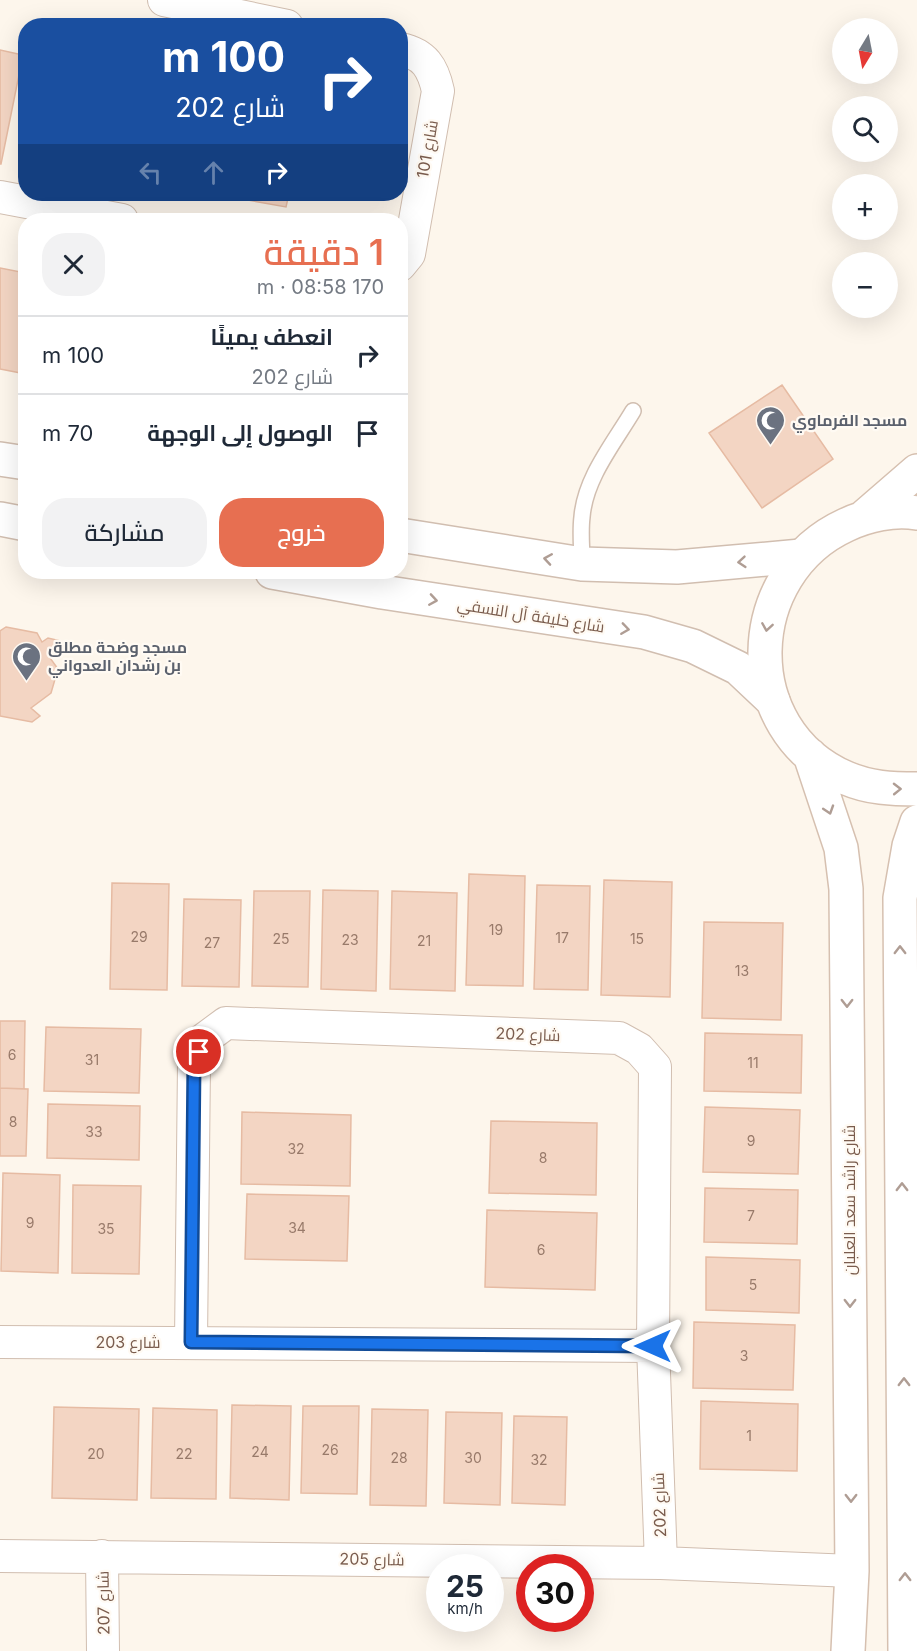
<!DOCTYPE html>
<html lang="ar">
<head>
<meta charset="utf-8">
<style>
	body { margin:0; font-family:Inter,Cairo,sans-serif; background:#f2f2f3; color:#1f2937; direction:rtl; height:100vh; display:flex; flex-direction:column; font-size:22px; white-space:nowrap }
	* { box-sizing:border-box; margin:0 }
	p { font-size:20px; color:#747a83 }
	.icon { flex:none; width:33px; height:33px; fill:none; stroke:currentColor; stroke-width:2; stroke-linecap:round; stroke-linejoin:round }
	.map { position:relative; flex:1; overflow:hidden; direction:ltr }
	.sheet { position:absolute; left:18px; top:213px; width:390px; height:366px; display:flex; flex-direction:column; background:#fff; border-radius:24px; box-shadow:0 6px 24px #0002; direction:rtl }
	.sheet>* { flex:none }
	.hud { position:absolute; left:18px; top:18px; width:390px; height:183px; border-radius:24px; box-shadow:0 6px 24px #0002; direction:rtl; background:#1a4fa0; color:#fff; overflow:hidden }
	.needle { width:39px; rotate:190deg }
	.fabs { position:absolute; left:832px; top:18px; display:grid; gap:12px }
	.fabs a { display:grid; place-items:center; width:66px; height:66px; border-radius:50%; background:#fff; box-shadow:0 6px 24px #0002; font-size:30px }
	.speed { position:absolute; left:426px; top:1554px; display:flex; gap:12px; font-size:30px; font-weight:700; text-align:center }
	.speed>* { display:grid; place-content:center; width:78px; height:78px; border-radius:50%; background:#fff; box-shadow:0 6px 24px #0002; line-height:1 }
	.speed small { font-size:15px; font-weight:400 }
	.speed .limit { border:9px solid #d22; background:#fff; color:#111 }
	.pin { position:absolute; display:grid; place-items:center; width:51px; height:51px; color:#fff; margin:-26px; border:3px solid #fff; border-radius:50%; box-shadow:0 2px 6px #0007 }
	.me { position:absolute; width:66px; margin:-33px; rotate:270deg; stroke-linejoin:round; filter:drop-shadow(0 0 4px #0008) }
	.turn { display:flex; align-items:center; gap:21px; height:126px; padding:0 24px; font-size:27px }
	.turn .icon { width:78px; height:78px; stroke-width:2.5 }
	.turn b { display:block; font-size:42px; line-height:51px }
	.lanes { display:flex; align-items:center; height:57px; padding:0 24px; background:#0003; justify-content:center; gap:30px; direction:ltr }
	.lanes .off { opacity:.35 }
	.round { display:grid; place-items:center; flex:none; width:63px; height:63px; border-radius:24px; background:#f2f2f3 }
	.head { display:flex; align-items:center; justify-content:space-between; height:102px; padding:0 24px }
	h1 { font-size:36px; font-weight:600; line-height:45px; color:#e76f51 }
	.button { display:flex; gap:12px; margin-top:auto; padding:12px 24px }
	.button a { flex:1; height:69px; border-radius:24px; background:#e76f51; color:#fff; font-size:24px; font-weight:600; line-height:69px; text-align:center }
	.button a+a { background:#f2f2f3; color:#1f2937 }
	ul { padding:0; list-style:none }
	li { display:flex; align-items:center; gap:18px; height:78px; padding:0 24px; border-top:2px solid #e0e1e3 }
	li div { flex:1 }
	li b { display:block; font-size:22px }
	li em { font-style:normal }
	.map>svg:first-child { display:block }
	.building { fill:#f3d5c3; stroke:#e6bba3; stroke-width:1.5 }
	.lines { fill:none; stroke-linecap:round; stroke-linejoin:round }
	.service-casing { stroke:#d1beb0; stroke-width:18 }
	.minor-casing { stroke:#d1beb0; stroke-width:34 }
	.tertiary-casing { stroke:#d1beb0; stroke-width:36 }
	.secondary-casing { stroke:#d6c0b0; stroke-width:36 }
	.service { stroke:#fff; stroke-width:15 }
	.minor { stroke:#fff; stroke-width:32 }
	.tertiary { stroke:#fff; stroke-width:33 }
	.secondary { stroke:#fff; stroke-width:33 }
	.oneway { stroke:#af9d94 }
	.route-casing { stroke:#114b97; stroke-width:15 }
	.route { stroke:#1a73e8; stroke-width:10 }
	.labels { text-anchor:middle; stroke-width:4.5; stroke-linejoin:round; paint-order:stroke }
	.number-label { font-size:14px; fill:#987a6a }
	.street-label { font-size:16px; fill:#7a5c4d; stroke:#fffaf3 }
	.worship-label { font-size:16px; font-weight:bold; fill:#5b616d; stroke:#fffaf3; text-anchor:start }
</style>
</head>
<body>
<div class="map">
<svg width="917" height="1651" viewBox="0 0 917 1651">
	<rect width="100%" height="100%" fill="#fdf6ec"/>
	<path class="building" d="M 0,50 L 23,55 L 1,164 L 0,164 Z
		M 215,194 L 289,194 L 286,207 Z
		M 0,268 L 26,273 L 26,374 L 0,369 Z
		M 782,385 L 833,459 L 762,508 L 709,433 Z
		M 6,627 L 37,633 L 42,642 L 48,638 L 61,641 L 59,651 L 50,658 L 58,669 L 51,693 L 31,708 L 40,716 L 32,722 L 0,716 L 0,631 Z
		M 469,874 L 525,876 L 523,986 L 466,985 Z
		M 604,880 L 672,882 L 670,997 L 601,995 Z
		M 112,883 L 169,884 L 167,990 L 110,989 Z
		M 537,885 L 590,886 L 588,990 L 534,989 Z
		M 323,890 L 378,891 L 376,991 L 321,989 Z
		M 254,891 L 310,891 L 308,987 L 252,986 Z
		M 392,891 L 457,893 L 455,991 L 390,989 Z
		M 184,899 L 241,900 L 239,987 L 182,986 Z
		M 704,922 L 783,923 L 781,1020 L 702,1018 Z
		M 0,1021 L 25,1021 L 24,1089 L 0,1088 Z
		M 46,1027 L 141,1029 L 139,1093 L 44,1091 Z
		M 705,1033 L 802,1035 L 801,1093 L 704,1091 Z
		M 0,1088 L 28,1089 L 26,1156 L 0,1156 Z
		M 48,1104 L 140,1106 L 139,1160 L 47,1158 Z
		M 705,1107 L 800,1110 L 798,1174 L 703,1172 Z
		M 242,1112 L 351,1115 L 350,1186 L 241,1184 Z
		M 491,1121 L 597,1123 L 596,1195 L 489,1193 Z
		M 3,1173 L 60,1175 L 58,1273 L 1,1271 Z
		M 73,1185 L 141,1186 L 139,1274 L 72,1273 Z
		M 705,1188 L 798,1190 L 797,1244 L 704,1242 Z
		M 247,1194 L 349,1196 L 347,1261 L 245,1259 Z
		M 487,1210 L 597,1213 L 595,1290 L 485,1287 Z
		M 706,1257 L 800,1260 L 799,1313 L 706,1310 Z
		M 694,1322 L 795,1325 L 793,1390 L 693,1388 Z
		M 701,1401 L 798,1404 L 797,1471 L 700,1469 Z
		M 232,1405 L 291,1406 L 289,1500 L 230,1498 Z
		M 303,1406 L 359,1406 L 357,1494 L 301,1493 Z
		M 54,1407 L 139,1409 L 137,1500 L 52,1498 Z
		M 153,1408 L 217,1410 L 216,1499 L 151,1498 Z
		M 372,1409 L 428,1410 L 426,1506 L 370,1505 Z
		M 446,1412 L 502,1413 L 500,1505 L 444,1503 Z
		M 514,1416 L 567,1417 L 565,1505 L 512,1503 Z"/>
	<g class="lines">
		<defs>
			<path id="service" d="M 582,564 C 582,548 580,532 582,517 C 585,478 614,443 633,411"/>
			<path id="minor" d="M 164,0 L 287,26
				M 400,49 C 425,54 433,68 438,91 L 409,254 L 400,265
				M 0,197 L 122,220
				M 0,1342 L 653,1346
				M 191,1342 L 194,1063 L 203,1040 L 226,1023 L 619,1038 L 639,1049 L 655,1067 L 653,1346 L 661,1563
				M 0,1556 L 661,1563 L 852,1571
				M 102,1556 L 103,1651"/>
			<path id="tertiary" d="M 0,459 L 26,463
				M 0,519 L 26,524
				M 400,535 L 582,564 L 677,567 L 801,556
				M 272,572 L 382,592 L 644,632 L 693,646 L 738,668 L 773,701"/>
			<path id="secondary" d="M 917,513 C 894,509 867,515 846,525 C 741,573 735,730 846,778 C 869,788 892,789 917,789
				M 865,516 L 917,471
				M 810,755 L 841,848 L 846,889 L 852,1571 L 848,1651
				M 905,1651 L 900,898 L 909,846 L 917,822"/>
		</defs>
		<use href="#service" class="service-casing"/>
		<use href="#minor" class="minor-casing"/>
		<use href="#tertiary" class="tertiary-casing"/>
		<use href="#secondary" class="secondary-casing"/>
		<use href="#service" class="service"/>
		<use href="#minor" class="minor"/>
		<use href="#tertiary" class="tertiary"/>
		<use href="#secondary" class="secondary"/>
	</g>
	<defs><path id="oneway-chevron" d="M-2-3.5L2.5 0L-2 3.5" fill="none" stroke-width="1.6" stroke-linecap="round" stroke-linejoin="round" transform="scale(1.5)"/></defs>
	<g class="oneway">
		<use href="#oneway-chevron" transform="translate(548 559) rotate(-171)"/>
		<use href="#oneway-chevron" transform="translate(742 562) rotate(175)"/>
		<use href="#oneway-chevron" transform="translate(433 600) rotate(9)"/>
		<use href="#oneway-chevron" transform="translate(767 627) rotate(99)"/>
		<use href="#oneway-chevron" transform="translate(625 629) rotate(8)"/>
		<use href="#oneway-chevron" transform="translate(897 789) rotate(-1)"/>
		<use href="#oneway-chevron" transform="translate(829 810) rotate(72)"/>
		<use href="#oneway-chevron" transform="translate(900 950) rotate(-90)"/>
		<use href="#oneway-chevron" transform="translate(847 1003) rotate(90)"/>
		<use href="#oneway-chevron" transform="translate(902 1187) rotate(-90)"/>
		<use href="#oneway-chevron" transform="translate(850 1303) rotate(90)"/>
		<use href="#oneway-chevron" transform="translate(904 1382) rotate(-90)"/>
		<use href="#oneway-chevron" transform="translate(851 1498) rotate(90)"/>
		<use href="#oneway-chevron" transform="translate(905 1577) rotate(-90)"/>
	</g>
	<g class="lines">
		<defs>
			<path id="route" d="M 199,1052 L 194,1063 L 191,1342 L 653,1346"/>
		</defs>
		<use href="#route" class="route-casing"/>
		<use href="#route" class="route"/>
	</g>
	<defs>
		<symbol id="mosque-pin" viewBox="-11 -11 22 30"><path d="M0 17L-7.5 6A9.5 9.5 0 1 1 7.5 6Z" fill="#6b7280" stroke="#fffaf3"/><path d="M3.5-4.9A6 6 0 1 0 3.5 4.9A5 5 0 1 1 3.5-4.9Z" fill="#fff"/></symbol>
	</defs>
	<g fill-rule="evenodd">
		<use href="#mosque-pin" x="754" y="404" width="33" height="45"/>
		<use href="#mosque-pin" x="10" y="640" width="33" height="45"/>
	</g>
	<g class="labels">
		<g class="number-label">
			<text x="496" y="935">19</text>
			<text x="139" y="942">29</text>
			<text x="562" y="943">17</text>
			<text x="281" y="944">25</text>
			<text x="637" y="944">15</text>
			<text x="350" y="945">23</text>
			<text x="424" y="946">21</text>
			<text x="212" y="948">27</text>
			<text x="742" y="976">13</text>
			<text x="12" y="1060">6</text>
			<text x="92" y="1065">31</text>
			<text x="753" y="1068">11</text>
			<text x="13" y="1127">8</text>
			<text x="94" y="1137">33</text>
			<text x="751" y="1146">9</text>
			<text x="296" y="1154">32</text>
			<text x="543" y="1163">8</text>
			<text x="751" y="1221">7</text>
			<text x="30" y="1228">9</text>
			<text x="297" y="1233">34</text>
			<text x="106" y="1234">35</text>
			<text x="541" y="1255">6</text>
			<text x="753" y="1290">5</text>
			<text x="744" y="1361">3</text>
			<text x="749" y="1441">1</text>
			<text x="330" y="1455">26</text>
			<text x="260" y="1457">24</text>
			<text x="96" y="1459">20</text>
			<text x="184" y="1459">22</text>
			<text x="399" y="1463">28</text>
			<text x="473" y="1463">30</text>
			<text x="539" y="1465">32</text>
		</g>
		<g class="street-label">
			<text transform="translate(427 149) rotate(-80)" y="6">شارع 101</text>
			<text transform="translate(531 615) rotate(9)" y="6">شارع خليفة آل النسفي</text>
			<text transform="translate(528 1034) rotate(2)" y="6">شارع 202</text>
			<text transform="translate(849 1200) rotate(-90)" y="6">شارع راشد سعد العلبان</text>
			<text x="128" y="1348">شارع 203</text>
			<text transform="translate(659 1505) rotate(-92)" y="6">شارع 202</text>
			<text transform="translate(372 1559) rotate(1)" y="6">شارع 205</text>
			<text transform="translate(103 1603) rotate(-91)" y="6">شارع 207</text>
		</g>
		<g class="worship-label">
			<text x="792" y="426">مسجد الفرماوي</text>
			<text x="48" y="653">مسجد وضحة مطلق<tspan x="48" dy="18">بن رشدان العدواني</tspan></text>
		</g>
	</g>
</svg>
<div class="fabs">
<a><svg class="needle" viewBox="-14 -14 28 28"><path d="M0-13l5 13h-10z" fill="#e53935"/><path d="M0 13l5-13h-10z" fill="#747a83"/></svg></a>
<a><svg class="icon" aria-label="search" viewBox="0 0 24 24"><circle cx="10" cy="10" r="6"/><path d="M15 15l6 6"/></svg></a>
<a>+</a>
<a>−</a>
</div>
<div class="speed"><div>25<small>km/h</small></div><div class="limit">30</div></div>
<div class="pin" style="left:199px;top:1052px;background:#d93025"><svg class="icon" aria-label="arrive" viewBox="0 0 24 24"><path d="M6 21V4h12l-3 4 3 4H6"/></svg></div>
<svg class="me" style="left:653px;top:1346px" viewBox="-20 -20 40 40"><path d="M0-17L14 15 0 8-14 15z" fill="#1a73e8" stroke="#fff" stroke-width="4"/></svg>
<div class="hud">
<div class="turn"><svg class="icon" aria-label="right" viewBox="0 0 24 24"><path d="M7 20v-9h11M14 6l5 5-5 5"/></svg><div><b>100 m</b>شارع 202</div></div>
<div class="lanes"><svg class="icon off" aria-label="left" viewBox="0 0 24 24"><path d="M17 20v-9H6M10 6l-5 5 5 5"/></svg><svg class="icon off" aria-label="ahead" viewBox="0 0 24 24"><path d="M12 20V5M6 11l6-6 6 6"/></svg><svg class="icon" aria-label="right" viewBox="0 0 24 24"><path d="M7 20v-9h11M14 6l5 5-5 5"/></svg></div>
</div>
<section class="sheet">
<div class="head"><div><h1>1 دقيقة</h1><p>170 m · 08:58</p></div><a class="round"><svg class="icon" aria-label="close" viewBox="0 0 24 24"><path d="M6 6l12 12M18 6L6 18"/></svg></a></div>
<ul>
<li><svg class="icon" aria-label="right" viewBox="0 0 24 24"><path d="M7 20v-9h11M14 6l5 5-5 5"/></svg><div><b>انعطف يمينًا</b><p>شارع 202</p></div><em>100 m</em></li>
<li><svg class="icon" aria-label="arrive" viewBox="0 0 24 24"><path d="M6 21V4h12l-3 4 3 4H6"/></svg><div><b>الوصول إلى الوجهة</b></div><em>70 m</em></li>
</ul>
<div class="button"><a>خروج</a><a>مشاركة</a></div>
</section>
</div>
</body>
</html>
